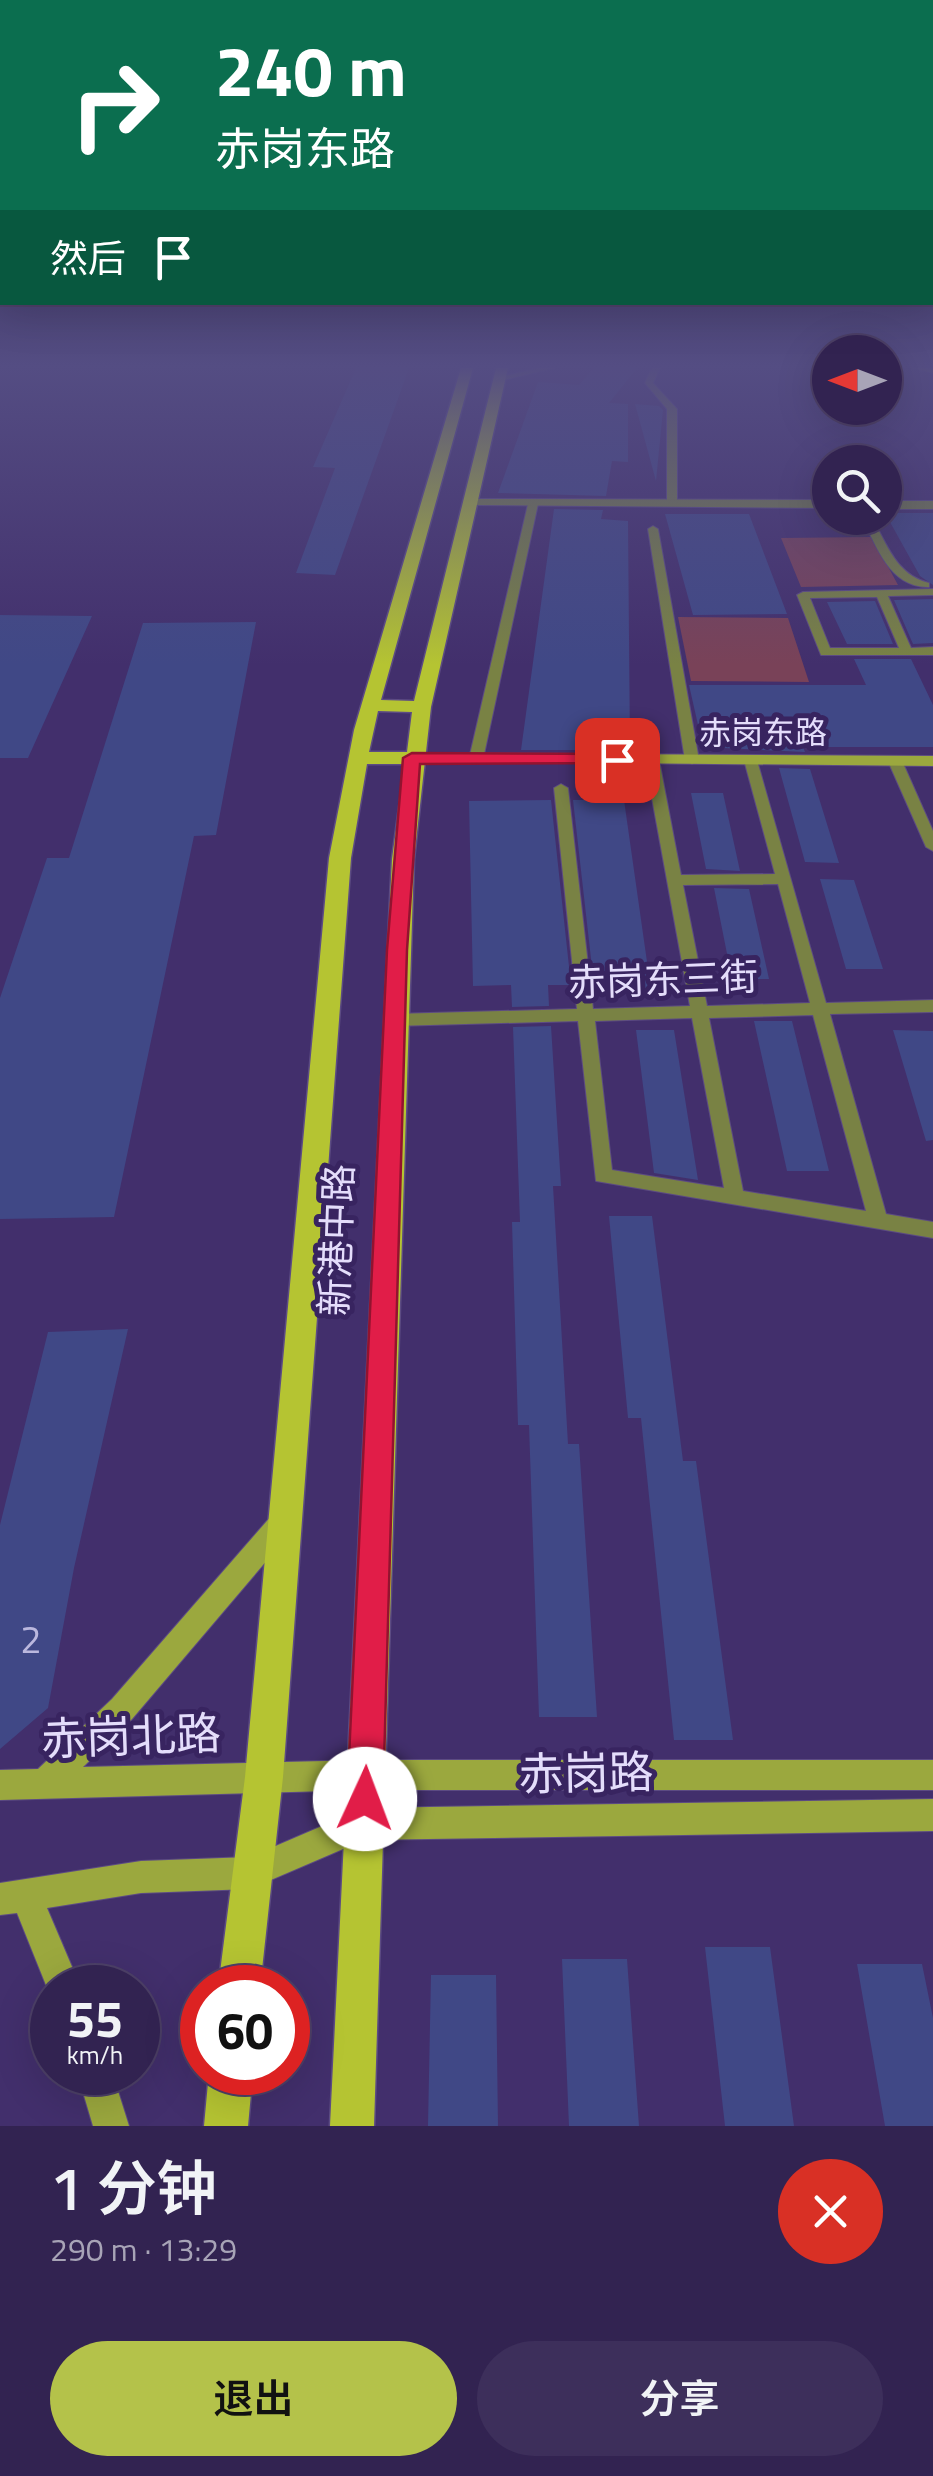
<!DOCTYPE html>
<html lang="zh">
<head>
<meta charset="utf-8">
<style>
	body { margin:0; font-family:"Titillium Web","Noto Sans SC",sans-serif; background:#3d2f5b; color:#f1f3f6; height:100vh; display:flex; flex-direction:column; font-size:38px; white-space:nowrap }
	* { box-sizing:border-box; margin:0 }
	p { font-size:32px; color:#a8a4b7 }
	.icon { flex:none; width:55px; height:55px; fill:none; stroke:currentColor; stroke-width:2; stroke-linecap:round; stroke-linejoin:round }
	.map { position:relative; height:2126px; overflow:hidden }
	.drawer { display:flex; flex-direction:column; background:#322351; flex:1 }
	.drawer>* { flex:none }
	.top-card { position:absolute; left:0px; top:0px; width:935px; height:305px; box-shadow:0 10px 40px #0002,0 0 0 2px #4d4068; background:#0b6e4f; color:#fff; overflow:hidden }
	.needle { width:65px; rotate:270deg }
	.fabs { position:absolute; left:812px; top:335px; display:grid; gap:20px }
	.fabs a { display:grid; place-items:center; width:90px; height:90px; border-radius:50%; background:#322351; box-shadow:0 10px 40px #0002,0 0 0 2px #4d4068; font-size:50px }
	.speed { position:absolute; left:30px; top:1965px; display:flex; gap:20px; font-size:50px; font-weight:700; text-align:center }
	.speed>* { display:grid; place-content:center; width:130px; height:130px; border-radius:50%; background:#322351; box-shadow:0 10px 40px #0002,0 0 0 2px #4d4068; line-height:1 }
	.speed small { font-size:25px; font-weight:400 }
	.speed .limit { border:15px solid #d22; background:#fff; color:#111 }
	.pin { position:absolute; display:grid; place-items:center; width:85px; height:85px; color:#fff; margin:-42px; border-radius:20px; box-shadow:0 5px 15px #0006 }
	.me { position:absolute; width:110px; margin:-55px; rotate:2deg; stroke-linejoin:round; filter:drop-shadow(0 0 8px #0008) }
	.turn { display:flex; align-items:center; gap:35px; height:210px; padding:0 50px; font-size:45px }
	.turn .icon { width:130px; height:130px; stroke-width:2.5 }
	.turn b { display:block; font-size:70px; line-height:85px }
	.then { display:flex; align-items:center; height:95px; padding:0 50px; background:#0003; gap:20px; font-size:38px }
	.round { display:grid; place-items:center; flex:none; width:105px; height:105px; border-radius:52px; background:#3d2f5b }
	.summary { display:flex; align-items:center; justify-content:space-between; height:170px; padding:0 50px }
	h1 { font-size:60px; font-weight:600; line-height:75px }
	.primary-button { display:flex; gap:20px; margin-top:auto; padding:20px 50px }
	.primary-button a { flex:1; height:115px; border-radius:60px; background:#b4c24a; color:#111; font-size:40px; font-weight:600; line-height:115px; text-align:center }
	.primary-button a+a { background:#3d2f5b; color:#f1f3f6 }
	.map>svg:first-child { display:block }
	.green { fill:#794258 }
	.building { fill:#404886 }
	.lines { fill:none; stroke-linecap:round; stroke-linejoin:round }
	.lane-casing { stroke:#5c4b83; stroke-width:2 }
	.street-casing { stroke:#5c4b83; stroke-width:2 }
	.secondary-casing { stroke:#5c4b83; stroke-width:2 }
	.primary-casing { stroke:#5c4b83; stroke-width:3 }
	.lane { fill:#798244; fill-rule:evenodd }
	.street { fill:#798244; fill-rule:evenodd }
	.secondary { fill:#9ba83e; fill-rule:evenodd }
	.primary { fill:#b5c432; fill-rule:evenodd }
	.route { fill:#e11d48; stroke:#92132f; stroke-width:2.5 }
	.labels { text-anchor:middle; stroke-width:10; stroke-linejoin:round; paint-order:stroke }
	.far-street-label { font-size:32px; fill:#e4ddfb; stroke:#382460 }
	.street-label { font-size:38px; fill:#e4ddfb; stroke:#382460 }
	.near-number-label { font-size:38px; fill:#bbb8de }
	.near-street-label { font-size:45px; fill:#e4ddfb; stroke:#382460 }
</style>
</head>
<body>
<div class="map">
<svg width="933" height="2126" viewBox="0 0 933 2126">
	<rect width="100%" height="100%" fill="#422f6c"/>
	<path class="green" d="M 872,537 L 898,585 L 801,587 L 781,538 Z
		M 678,617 L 788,618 L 809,682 L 691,681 Z"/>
	<path class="building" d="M 356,368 L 409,368 L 335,575 L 296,573 L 335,468 L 313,467 Z
		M 594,368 L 637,368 L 609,403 L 628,404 L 628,462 L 612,461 L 606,496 L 498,493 L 538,382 L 579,385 Z
		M 635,404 L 659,406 L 663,410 L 656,481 Z
		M 554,509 L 603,510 L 601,519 L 628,521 L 630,750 L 521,750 Z
		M 885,513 L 933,513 L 933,585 L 920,576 Z
		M 665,514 L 749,514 L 787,614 L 693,615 Z
		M 933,599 L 933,643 L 913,644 L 894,600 Z
		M 875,601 L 893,644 L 847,644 L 827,602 Z
		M 0,615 L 92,616 L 28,758 L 0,758 Z
		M 256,622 L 216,835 L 194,836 L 114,1217 L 0,1219 L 0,998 L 47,858 L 69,858 L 143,623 Z
		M 854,659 L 911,659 L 933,705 L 933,747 L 803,747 L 805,752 L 703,747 L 689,685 L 866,685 Z
		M 779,768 L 810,769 L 839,863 L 805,862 Z
		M 691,793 L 723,793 L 740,871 L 706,869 Z
		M 551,800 L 571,985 L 548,985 L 549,1006 L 512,1007 L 511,985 L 473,986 L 469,801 Z
		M 573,800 L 624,800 L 651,990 L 594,985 Z
		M 820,879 L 854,880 L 883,969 L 846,969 Z
		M 714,888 L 749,889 L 769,979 L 732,979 Z
		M 754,1021 L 792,1021 L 829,1171 L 787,1171 Z
		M 551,1026 L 561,1186 L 553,1186 L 568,1444 L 579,1444 L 597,1717 L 539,1717 L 529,1425 L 518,1425 L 512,1222 L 520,1222 L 513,1027 Z
		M 636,1030 L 674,1030 L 698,1180 L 654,1173 Z
		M 893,1030 L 933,1031 L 933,1140 L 926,1141 Z
		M 609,1216 L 652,1216 L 683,1461 L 696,1461 L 733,1740 L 674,1740 L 641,1418 L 628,1418 Z
		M 128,1329 L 74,1568 L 48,1708 L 0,1749 L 0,1525 L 48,1332 Z
		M 705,1947 L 770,1947 L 794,2126 L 725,2126 Z
		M 562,1959 L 627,1959 L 639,2126 L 569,2126 Z
		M 857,1964 L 922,1964 L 933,2018 L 933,2126 L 885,2126 Z
		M 431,1975 L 496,1975 L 498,2126 L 428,2126 Z"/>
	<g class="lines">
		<defs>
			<path id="lane" d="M 538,368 L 554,368 L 500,381 L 496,378 Z
				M 652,368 L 660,368 L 653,383 L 677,409 L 677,502 L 672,505 L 667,502 L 667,409 L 645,383 Z
				M 533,501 L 538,504 L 483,759 L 476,763 L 469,759 L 528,504 Z
				M 862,518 L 872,518 C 887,544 896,575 929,583 L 929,587 C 890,588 877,547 862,518 Z
				M 653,526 L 658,529 L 699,760 L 692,764 L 685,760 L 648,529 Z
				M 933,589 L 933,595 L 888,596 L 911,648 L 933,647 L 933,655 L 821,655 L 797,595 L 803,592 ZM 877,597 L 899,648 L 830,648 L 810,598 Z
				M 652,756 L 659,760 L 681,875 L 775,874 L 744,760 L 751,756 L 756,757 L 826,1003 L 933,1000 L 933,1012 L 830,1014 L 886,1214 L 933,1222 L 933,1238 L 596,1181 L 578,1021 L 394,1026 L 386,1020 L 394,1014 L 577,1009 L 554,788 L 561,784 L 568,788 L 593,1009 L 690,1006 L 645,760 ZM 778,884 L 810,1003 L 707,1006 L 683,885 ZM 813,1015 L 866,1211 L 743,1191 L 709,1018 ZM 692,1018 L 724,1188 L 612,1170 L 595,1021 Z
				M 895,757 L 902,761 L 933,831 L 933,851 L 926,847 L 888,761 Z"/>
			<path id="street" d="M 469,499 L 830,500 L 830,508 L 465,505 L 465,501 Z
				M 885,501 L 933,501 L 933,509 L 885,509 Z"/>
			<path id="secondary" d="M 912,368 L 933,368 L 933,373 Z
				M 412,753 L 933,756 L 933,766 L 407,761 L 407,755 Z
				M 282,1510 L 291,1514 L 295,1523 L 291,1532 L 132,1719 L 83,1767 L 366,1760 L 933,1760 L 933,1790 L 366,1790 L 0,1800 L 0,1770 L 38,1769 L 112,1699 L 273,1514 Z
				M 933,1799 L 933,1831 L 364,1840 L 250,1889 L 141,1893 L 47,1908 L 81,1988 L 52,1988 L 52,2000 L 17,1913 L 0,1915 L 0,1883 L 141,1861 L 250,1857 L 364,1808 Z
				M 77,2072 L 112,2072 L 129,2126 L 93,2126 Z"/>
			<path id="primary" d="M 461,368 L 473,368 L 381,700 L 414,701 L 496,368 L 508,368 L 431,707 L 414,859 L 374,2126 L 330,2126 L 392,859 L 405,764 L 367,764 L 351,858 L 283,1777 L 260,1988 L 218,1988 L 245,1777 L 329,858 L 354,730 ZM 378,711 L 412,712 L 407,752 L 369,752 Z
				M 209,2072 L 253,2072 L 248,2126 L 204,2126 Z"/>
		</defs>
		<use href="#lane" class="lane-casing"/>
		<use href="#street" class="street-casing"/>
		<use href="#secondary" class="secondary-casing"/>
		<use href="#primary" class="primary-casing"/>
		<use href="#lane" class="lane"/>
		<use href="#street" class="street"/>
		<use href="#secondary" class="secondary"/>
		<use href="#primary" class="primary"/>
	</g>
	<linearGradient id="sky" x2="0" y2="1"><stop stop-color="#241a3b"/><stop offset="0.55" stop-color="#544d83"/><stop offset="1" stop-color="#544d83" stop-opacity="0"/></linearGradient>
	<rect width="933" height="665" fill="url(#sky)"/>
	<path class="route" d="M 617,754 L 623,756 L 623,763 L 420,764 L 407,950 L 383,1799 L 377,1812 L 365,1817 L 353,1812 L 347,1799 L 387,950 L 403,758 L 412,753 Z"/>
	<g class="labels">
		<g class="far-street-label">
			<text x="763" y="744">赤岗东路</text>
		</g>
		<g class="street-label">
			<text transform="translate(663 980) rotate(-2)" y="13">赤岗东三街</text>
			<text transform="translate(337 1240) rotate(-88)" y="13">新港中路</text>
		</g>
		<g class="near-number-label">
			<text x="31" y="1653">2</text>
		</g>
		<g class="near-street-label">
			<text transform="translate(131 1736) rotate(-2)" y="16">赤岗北路</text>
			<text transform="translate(586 1773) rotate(-1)" y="16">赤岗路</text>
		</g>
	</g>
</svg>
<div class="fabs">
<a><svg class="needle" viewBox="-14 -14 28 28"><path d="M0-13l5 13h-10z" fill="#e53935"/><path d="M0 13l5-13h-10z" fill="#a8a4b7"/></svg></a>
<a><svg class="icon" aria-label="search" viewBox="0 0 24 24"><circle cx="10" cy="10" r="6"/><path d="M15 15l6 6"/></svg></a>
</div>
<div class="speed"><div>55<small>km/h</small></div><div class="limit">60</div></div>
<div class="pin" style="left:617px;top:760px;background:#d93025"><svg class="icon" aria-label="arrive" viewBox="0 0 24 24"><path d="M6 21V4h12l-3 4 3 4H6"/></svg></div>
<svg class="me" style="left:365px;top:1799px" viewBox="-20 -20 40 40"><circle r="19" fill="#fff"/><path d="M0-13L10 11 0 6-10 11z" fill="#e11d48"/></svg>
<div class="top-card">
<div class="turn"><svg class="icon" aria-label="right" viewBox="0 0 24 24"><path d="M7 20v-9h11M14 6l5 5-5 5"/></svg><div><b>240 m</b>赤岗东路</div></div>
<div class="then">然后<svg class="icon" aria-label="arrive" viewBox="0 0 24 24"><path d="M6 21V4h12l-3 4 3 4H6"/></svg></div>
</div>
</div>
<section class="drawer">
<div class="summary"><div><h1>1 分钟</h1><p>290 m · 13:29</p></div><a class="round" style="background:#d93025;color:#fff"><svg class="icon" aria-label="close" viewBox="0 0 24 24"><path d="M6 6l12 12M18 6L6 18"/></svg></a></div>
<div class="primary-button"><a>退出</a><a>分享</a></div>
</section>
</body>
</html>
